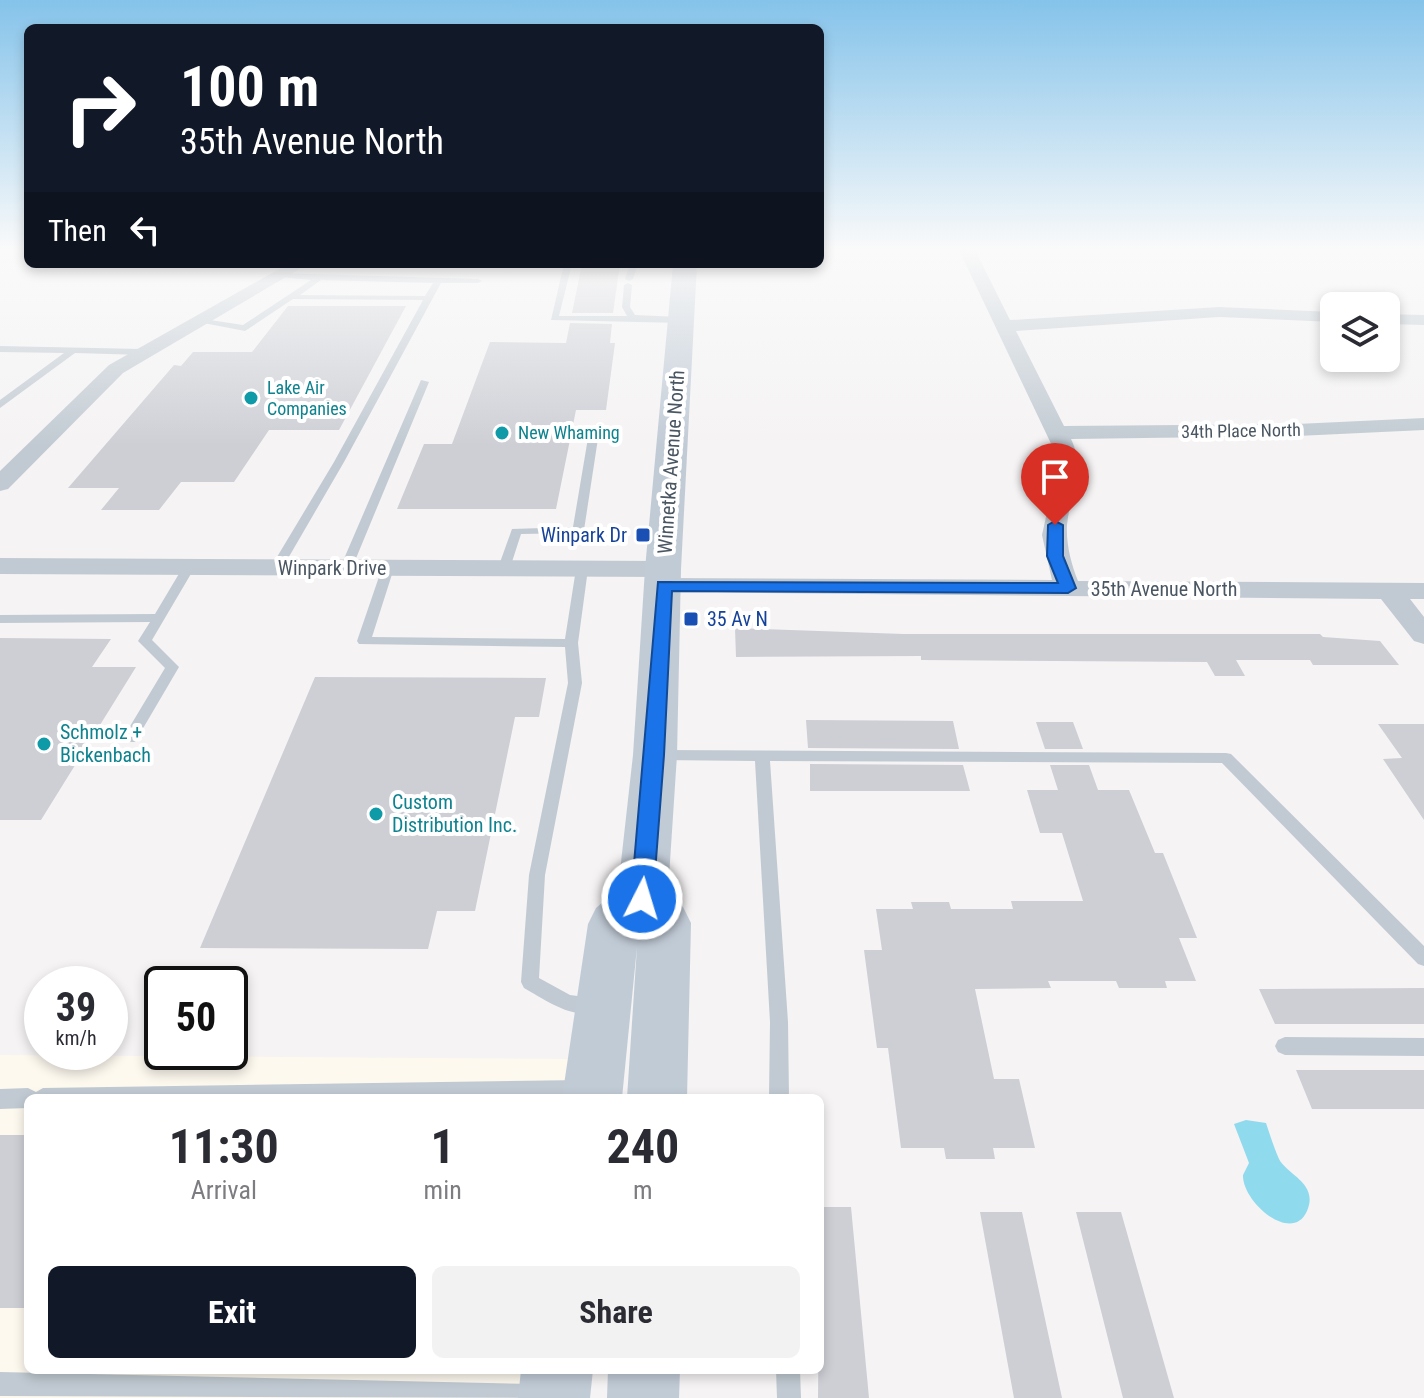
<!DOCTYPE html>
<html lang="en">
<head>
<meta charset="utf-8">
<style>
	body { margin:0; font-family:"Roboto Condensed",sans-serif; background:#f2f2f3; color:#2b2b33; height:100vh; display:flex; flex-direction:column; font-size:30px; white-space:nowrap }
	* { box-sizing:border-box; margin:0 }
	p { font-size:26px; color:#7c7c81 }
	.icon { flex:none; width:44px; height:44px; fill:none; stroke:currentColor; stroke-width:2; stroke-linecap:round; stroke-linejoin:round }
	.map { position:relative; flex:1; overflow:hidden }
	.side { position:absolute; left:24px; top:1094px; width:800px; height:280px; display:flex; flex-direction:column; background:#fff; border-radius:12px; box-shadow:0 4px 12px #0003 }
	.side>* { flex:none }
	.banner { position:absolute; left:24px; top:24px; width:800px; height:244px; border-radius:12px; box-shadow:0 4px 12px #0003; background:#111827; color:#fff; overflow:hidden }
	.fabs { position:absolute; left:1320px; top:292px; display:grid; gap:16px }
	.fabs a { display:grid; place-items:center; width:80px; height:80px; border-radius:12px; background:#fff; box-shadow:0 4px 12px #0003; font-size:40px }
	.speed { position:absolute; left:24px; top:966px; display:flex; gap:16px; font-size:40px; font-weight:700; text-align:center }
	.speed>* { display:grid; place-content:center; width:104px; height:104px; border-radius:50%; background:#fff; box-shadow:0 4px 12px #0003; line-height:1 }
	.speed small { font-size:20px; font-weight:400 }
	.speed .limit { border:4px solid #111; border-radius:12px; background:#fff; color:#111 }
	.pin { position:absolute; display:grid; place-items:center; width:68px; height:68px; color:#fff; margin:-82px -34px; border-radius:50% 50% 50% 0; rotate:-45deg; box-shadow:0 0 8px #0007 }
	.pin .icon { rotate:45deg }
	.me { position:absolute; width:88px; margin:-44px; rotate:5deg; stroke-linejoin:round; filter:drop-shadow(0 0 6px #0008) }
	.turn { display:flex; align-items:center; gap:28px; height:168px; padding:0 24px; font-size:36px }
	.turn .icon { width:104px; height:104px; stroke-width:2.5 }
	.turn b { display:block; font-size:56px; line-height:68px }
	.then { display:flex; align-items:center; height:76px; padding:0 24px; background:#0003; gap:16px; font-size:30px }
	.eta { display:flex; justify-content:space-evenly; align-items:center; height:136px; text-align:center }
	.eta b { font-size:48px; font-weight:700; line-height:56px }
	.primary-button { display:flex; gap:16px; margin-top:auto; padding:16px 24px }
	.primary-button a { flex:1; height:92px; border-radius:12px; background:#111827; color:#fff; font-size:32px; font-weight:700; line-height:92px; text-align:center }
	.primary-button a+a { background:#f2f2f3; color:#2b2b33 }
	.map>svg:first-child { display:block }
	.commercial { fill:#fdf9ef }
	.water { fill:#90daee }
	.building { fill:#cdcfd5 }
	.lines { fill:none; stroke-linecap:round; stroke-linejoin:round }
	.service { fill:#c1cad2; fill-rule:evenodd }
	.minor { fill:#c1cad2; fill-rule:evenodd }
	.secondary { fill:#c1cbd6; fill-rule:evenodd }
	.route { fill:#1a73e8; stroke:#114b97; stroke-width:2 }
	.culture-dot { fill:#0f9aa8; stroke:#fff; stroke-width:3 }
	.transit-dot { fill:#1a4fb4; stroke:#fff; stroke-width:3 }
	.labels { text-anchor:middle; stroke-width:8; stroke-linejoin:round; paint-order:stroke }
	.far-culture-label { font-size:18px; fill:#0d838f; stroke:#fff; text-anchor:start }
	.far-street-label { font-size:18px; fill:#4a5661; stroke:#fff }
	.street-label { font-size:20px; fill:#4a5661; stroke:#fff }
	.transit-label { font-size:20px; fill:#164399; stroke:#fff; text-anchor:end }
	.culture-label { font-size:20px; fill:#0d838f; stroke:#fff; text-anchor:start }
</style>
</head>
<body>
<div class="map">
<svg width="1424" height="1398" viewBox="0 0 1424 1398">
	<rect width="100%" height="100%" fill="#f5f3f3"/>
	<path class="commercial" d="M 0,1055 L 573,1059 L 568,1098 L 28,1098 L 28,1370 L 532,1370 L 528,1398 L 0,1398 Z"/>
	<path class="water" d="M 1246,1120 L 1266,1123 C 1270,1135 1274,1148 1279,1159 C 1287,1175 1319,1183 1307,1211 C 1292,1245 1242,1202 1243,1175 L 1249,1163 L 1234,1124 Z"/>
	<path class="building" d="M 582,264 L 620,264 L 613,313 L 572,313 Z
		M 288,306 L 406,306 L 339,430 L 269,430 L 234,482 L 181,482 L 159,510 L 101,510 L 119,488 L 68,488 L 174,365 L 181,366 L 193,352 L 252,352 Z
		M 570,323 L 612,324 L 610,343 L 615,343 L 606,410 L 576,410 L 556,509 L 397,509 L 424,444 L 452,444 L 490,342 L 566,343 Z
		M 735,628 L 903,634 L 1320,634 L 1323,637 L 1380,641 L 1399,665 L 1313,665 L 1310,660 L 1236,660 L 1245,676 L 1215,676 L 1207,662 L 921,660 L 921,656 L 736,657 Z
		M 0,638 L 111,639 L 92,667 L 136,667 L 41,820 L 0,820 Z
		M 315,677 L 546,678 L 539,717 L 515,717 L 475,911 L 437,911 L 428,949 L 200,948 Z
		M 806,720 L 953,721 L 959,749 L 808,748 Z
		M 1036,722 L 1073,722 L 1083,749 L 1045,749 Z
		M 1378,724 L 1424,724 L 1424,820 L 1383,759 L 1402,758 Z
		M 810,764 L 963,765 L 970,791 L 810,791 Z
		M 1050,765 L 1089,765 L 1098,790 L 1129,790 L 1155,853 L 1163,853 L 1197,938 L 1179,938 L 1196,981 L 1165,981 L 1167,988 L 1119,988 L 1116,981 L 1048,981 L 1051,988 L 975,989 L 994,1079 L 1019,1079 L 1035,1148 L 993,1148 L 995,1159 L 946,1159 L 944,1148 L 901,1148 L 888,1048 L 877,1048 L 864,950 L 882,950 L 876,909 L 913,909 L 911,902 L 949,902 L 951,909 L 1013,909 L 1011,901 L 1083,901 L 1062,833 L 1040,833 L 1027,790 L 1058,790 Z
		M 1424,988 L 1424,1024 L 1275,1024 L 1259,989 Z
		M 1296,1070 L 1424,1070 L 1424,1109 L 1312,1109 Z
		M 0,1135 L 28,1135 L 28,1308 L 0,1308 Z
		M 820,1207 L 851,1207 L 869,1398 L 818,1398 Z
		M 980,1212 L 1022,1212 L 1062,1398 L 1014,1398 Z
		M 1076,1212 L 1121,1212 L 1174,1398 L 1123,1398 Z"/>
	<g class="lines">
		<path class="service" d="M 564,264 L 572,264 L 559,316 L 627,316 L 622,307 L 624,285 L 628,283 L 632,285 L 630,307 L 635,315 L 681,317 L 685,320 L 681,323 L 551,320 Z
			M 630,264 L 638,264 L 633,279 L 629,281 L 625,279 Z
			M 277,273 L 478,279 L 482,281 L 478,283 L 441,283 L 344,462 L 283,567 L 277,571 L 271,567 L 334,462 L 423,300 L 293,299 L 245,331 L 193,321 L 197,318 L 243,325 L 311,280 L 280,277 L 277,277 ZM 321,280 L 433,283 L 425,296 L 300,295 Z
			M 0,346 L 143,349 L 147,352 L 143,355 L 75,353 L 0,408 L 0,400 L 64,353 L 0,352 Z
			M 421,380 L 429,382 L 352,568 L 346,572 L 342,571 L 340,568 Z
			M 594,429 L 599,432 L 584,530 L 578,533 L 521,534 L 510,568 L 504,572 L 500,571 L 498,568 L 512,529 L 573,527 L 589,432 Z
			M 189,563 L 195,567 L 152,640 L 179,667 L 135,742 L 125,742 L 123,738 L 165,668 L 138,641 L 150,622 L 0,623 L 0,615 L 155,614 L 183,567 Z
			M 388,564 L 394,568 L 372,637 L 565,639 L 576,569 L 582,565 L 588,569 L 578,643 L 582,683 L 545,875 L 539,978 L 570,995 L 600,999 L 602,1005 L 600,1011 C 573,1021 546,1000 524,988 L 521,982 L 529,875 L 568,683 L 565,647 L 359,644 L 357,641 L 382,568 Z
			M 659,750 L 1226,753 L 1231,754 L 1424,946 L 1424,966 L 1418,964 L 1222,763 L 770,761 L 788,1022 L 789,1098 L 769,1098 L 770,1022 L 755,761 L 659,760 L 654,759 L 652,755 L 654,751 Z
			M 1285,1037 L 1424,1038 L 1424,1056 L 1285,1055 L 1278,1052 L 1275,1046 L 1278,1040 Z
			M 582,1080 L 589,1083 L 592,1090 L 586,1098 L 28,1098 L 28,1108 L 0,1109 L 0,1089 L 28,1088 L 36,1092 L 43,1088 Z
			M 776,1370 L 800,1370 L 801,1398 L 777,1398 Z
			M 0,1372 L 535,1384 L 544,1387 L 547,1396 L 546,1398 L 0,1396 Z"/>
		<path class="minor" d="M 959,250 L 975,250 L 1010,320 L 1219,307 L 1334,312 L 1334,322 L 1219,317 L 1016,331 L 1064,426 L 1297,424 L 1424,418 L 1424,430 L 1297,436 L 1071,439 C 1086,470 1070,493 1067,525 C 1066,544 1071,563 1078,581 L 1424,583 L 1424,599 L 1410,599 L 1424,617 L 1424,644 L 1414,641 L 1381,599 L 655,592 L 651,586 L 655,580 L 664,578 L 1052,580 L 1042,535 L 1056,472 L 1055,452 Z
			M 288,264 L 308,264 L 123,373 L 8,489 L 0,491 L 0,471 L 109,365 Z
			M 1386,314 L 1424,315 L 1424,325 L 1386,324 Z
			M 0,558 L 663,561 L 672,563 L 676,569 L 672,575 L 663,577 L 0,574 Z"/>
		<path class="secondary" d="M 673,264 L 697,264 L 681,569 L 677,755 L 668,892 L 683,907 L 691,923 L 687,1098 L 627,1098 L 637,947 L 622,1098 L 562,1098 L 588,924 L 596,908 L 618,889 L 633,755 L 645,569 Z
			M 521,1370 L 593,1370 L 590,1398 L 518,1398 Z
			M 608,1370 L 680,1370 L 679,1398 L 607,1398 Z"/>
	</g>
	<linearGradient id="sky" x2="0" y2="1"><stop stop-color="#85c3ea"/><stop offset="0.56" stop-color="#fafafa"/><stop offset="1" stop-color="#fafafa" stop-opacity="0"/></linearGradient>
	<rect width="1424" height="446" fill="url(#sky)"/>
	<path class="route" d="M 1055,521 L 1063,525 L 1063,556 L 1076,588 L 1068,593 L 672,591 L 664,755 L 653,899 L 650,905 L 642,908 L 634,905 L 631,899 L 658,582 L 1058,583 L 1047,556 L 1048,525 Z"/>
	<g class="culture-dot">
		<circle cx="251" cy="398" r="8"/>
		<circle cx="502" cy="433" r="8"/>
		<circle cx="44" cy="744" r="8"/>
		<circle cx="376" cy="814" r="8"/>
	</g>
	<g class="transit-dot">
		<rect x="635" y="527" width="16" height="16" rx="4"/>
		<rect x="683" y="611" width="16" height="16" rx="4"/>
	</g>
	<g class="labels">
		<g class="far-culture-label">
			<text x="267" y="394">Lake Air<tspan x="267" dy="21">Companies</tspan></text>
			<text x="518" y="439">New Whaming</text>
		</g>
		<g class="far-street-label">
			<text transform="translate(1241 431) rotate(-1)" y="6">34th Place North</text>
		</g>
		<g class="street-label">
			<text transform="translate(671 462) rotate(-86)" y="7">Winnetka Avenue North</text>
			<text x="332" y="575">Winpark Drive</text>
			<text x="1164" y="596">35th Avenue North</text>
		</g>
		<g class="transit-label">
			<text x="627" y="542">Winpark Dr</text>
			<text x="707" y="626" text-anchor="start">35 Av N</text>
		</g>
		<g class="culture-label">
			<text x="60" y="739">Schmolz +<tspan x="60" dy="23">Bickenbach</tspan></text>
			<text x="392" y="809">Custom<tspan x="392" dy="23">Distribution Inc.</tspan></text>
		</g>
	</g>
</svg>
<div class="fabs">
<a><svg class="icon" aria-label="layers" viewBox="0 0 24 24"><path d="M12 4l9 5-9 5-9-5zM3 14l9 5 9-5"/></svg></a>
</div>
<div class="speed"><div>39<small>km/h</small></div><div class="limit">50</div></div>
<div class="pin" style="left:1055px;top:525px;background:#d93025"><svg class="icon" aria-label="arrive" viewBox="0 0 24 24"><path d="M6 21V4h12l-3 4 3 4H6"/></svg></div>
<svg class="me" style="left:642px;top:899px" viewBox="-20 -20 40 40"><circle r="17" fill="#1a73e8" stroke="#fff" stroke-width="3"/><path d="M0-11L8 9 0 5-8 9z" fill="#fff"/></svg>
<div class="banner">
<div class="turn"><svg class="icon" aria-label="right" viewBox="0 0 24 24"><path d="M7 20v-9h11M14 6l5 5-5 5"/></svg><div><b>100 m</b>35th Avenue North</div></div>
<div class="then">Then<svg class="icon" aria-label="left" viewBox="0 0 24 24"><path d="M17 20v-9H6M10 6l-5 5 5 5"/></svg></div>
</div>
<section class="side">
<div class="eta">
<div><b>11:30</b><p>Arrival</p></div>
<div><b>1</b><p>min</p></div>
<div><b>240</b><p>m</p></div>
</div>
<div class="primary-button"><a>Exit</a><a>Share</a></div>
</section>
</div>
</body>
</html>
